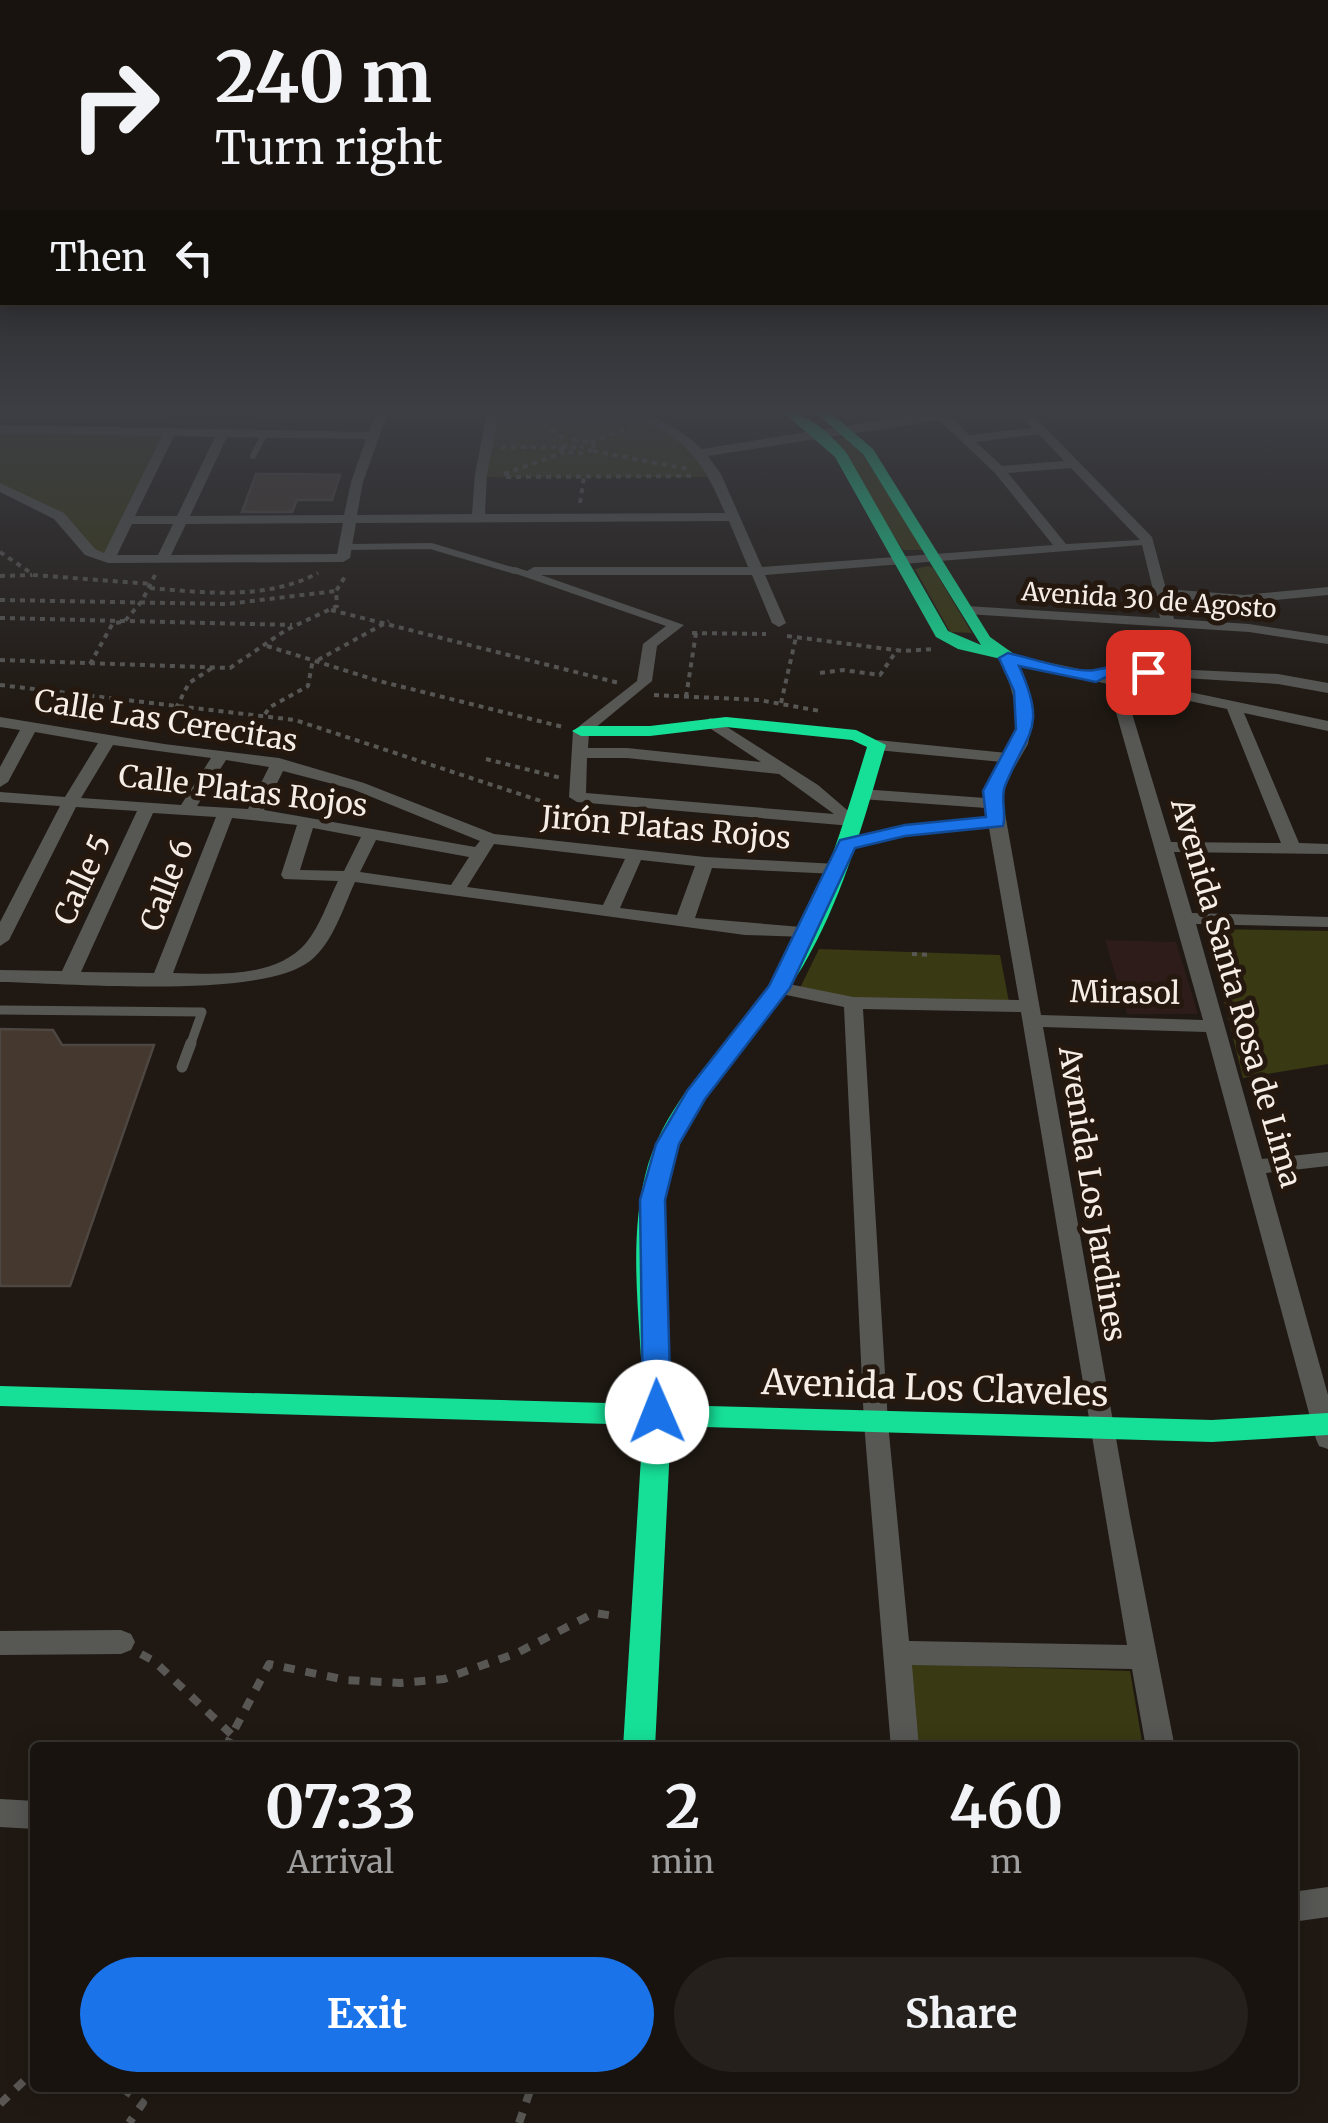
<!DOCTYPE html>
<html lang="en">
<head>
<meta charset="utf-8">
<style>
	body { margin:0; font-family:Merriweather,serif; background:#25201c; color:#f1f3f6; height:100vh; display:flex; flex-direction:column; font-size:38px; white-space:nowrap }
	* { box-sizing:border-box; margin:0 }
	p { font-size:32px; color:#9f9e9e }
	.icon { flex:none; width:55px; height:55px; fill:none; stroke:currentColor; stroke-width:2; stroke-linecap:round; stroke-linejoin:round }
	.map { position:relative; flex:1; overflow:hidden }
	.panel { position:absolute; left:30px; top:1742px; width:1268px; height:350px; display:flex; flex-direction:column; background:#18130e; border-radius:10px; box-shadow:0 5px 25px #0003,0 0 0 2px #36322e }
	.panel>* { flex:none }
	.guide { position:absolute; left:0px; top:0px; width:1330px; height:305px; box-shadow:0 5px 25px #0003,0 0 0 2px #36322e; background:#18130e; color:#f1f3f6; overflow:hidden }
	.pin { position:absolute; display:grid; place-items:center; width:85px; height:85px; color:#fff; margin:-42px; border-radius:20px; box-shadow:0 5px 15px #0006 }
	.me { position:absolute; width:110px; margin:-55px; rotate:359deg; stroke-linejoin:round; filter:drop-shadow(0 0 8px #0008) }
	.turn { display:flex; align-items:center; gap:35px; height:210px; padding:0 50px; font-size:45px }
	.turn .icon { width:130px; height:130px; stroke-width:2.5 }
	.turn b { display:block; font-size:70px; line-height:85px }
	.then { display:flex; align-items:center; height:95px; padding:0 50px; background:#0003; gap:20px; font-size:38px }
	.eta { display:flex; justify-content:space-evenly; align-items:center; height:170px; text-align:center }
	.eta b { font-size:60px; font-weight:700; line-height:70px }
	.action { display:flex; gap:20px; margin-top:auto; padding:20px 50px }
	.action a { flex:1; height:115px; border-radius:60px; background:#1a73e8; color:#fff; font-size:40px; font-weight:700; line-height:115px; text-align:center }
	.action a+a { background:#25201c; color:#f1f3f6 }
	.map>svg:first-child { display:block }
	.education { fill:#2d1c19 }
	.green { fill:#393913 }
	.building { fill:#44382f; stroke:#4d4641; stroke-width:2.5 }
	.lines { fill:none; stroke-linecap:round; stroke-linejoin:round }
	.path-far1 { stroke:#585754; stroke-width:4; stroke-dasharray:5 5; stroke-linecap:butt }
	.path { stroke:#585754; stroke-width:8; stroke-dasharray:11 11; stroke-linecap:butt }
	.lane-far2 { stroke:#575854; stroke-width:6 }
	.lane-far1 { stroke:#575854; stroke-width:9 }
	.lane { stroke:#575854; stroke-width:11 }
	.street { fill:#575854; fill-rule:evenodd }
	.fast { fill:#16e098; fill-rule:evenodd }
	.route { fill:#1a73e8; stroke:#114b97; stroke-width:2.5 }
	.labels { text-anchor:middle; stroke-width:10; stroke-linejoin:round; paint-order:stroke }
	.far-street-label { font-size:25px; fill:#f6ede6; stroke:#25180e }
	.street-label { font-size:30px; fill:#f6ede6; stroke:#25180e }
	.near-street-label { font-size:35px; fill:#f6ede6; stroke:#25180e }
</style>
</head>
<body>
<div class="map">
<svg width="1328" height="2123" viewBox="0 0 1328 2123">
	<rect width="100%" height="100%" fill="#201913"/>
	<path class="education" d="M 172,412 L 264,412 L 256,430 L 160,430 Z
		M 1105,940 L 1176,942 L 1198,1014 L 1127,1014 Z"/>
	<path class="green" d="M 493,412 L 631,412 L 678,434 L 714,477 L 481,477 Z
		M 0,433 L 165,436 L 104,553 L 97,552 L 61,516 L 0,485 Z
		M 844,437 L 858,447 L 923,550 L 903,550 L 834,440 Z
		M 928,566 L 933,568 L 972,633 L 950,632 L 915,569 Z
		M 1210,929 L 1328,931 L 1328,1064 L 1243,1078 L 1207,933 Z
		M 819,949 L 1000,955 L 1009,1002 L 851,999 L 799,990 Z
		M 910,1664 L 1130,1671 L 1143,1747 L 916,1747 Z"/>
	<path class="building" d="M 256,474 L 292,474 L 340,475 L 332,500 L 297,500 L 292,512 L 242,512 Z
		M 0,1029 L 53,1030 L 62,1045 L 154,1045 L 70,1286 L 0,1286 Z"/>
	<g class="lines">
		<path class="path-far1" d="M 527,412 L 567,441
			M 573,440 L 591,442 L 596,449 L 577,454 L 559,449 Z
			M 591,442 L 631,428
			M 501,447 L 583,447
			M 593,451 L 688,469
			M 504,474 L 564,452
			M 506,477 L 693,476
			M 580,503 L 584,477
			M 0,552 L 34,575 L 151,584
			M 0,576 L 32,575
			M 150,588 C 206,593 267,600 318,573
			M 0,600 L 227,604 L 336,591
			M 331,610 L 619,683
			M 0,618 L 292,625
			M 692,633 L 766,634
			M 787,636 L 903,651 L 934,649
			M 267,646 L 379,681 L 563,727
			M 0,660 L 230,668 L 286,630 L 337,606 L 336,591 L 346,575
			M 318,660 L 389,621
			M 90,664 L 113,623 L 124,622 L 142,601 L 156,573
			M 820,673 L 843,670 L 880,675 L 897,650
			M 0,685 L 295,720 L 550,804 L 560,802
			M 654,695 L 759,700 L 820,711
			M 686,697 L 696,633
			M 781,703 L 796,637
			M 176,708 L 189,683 L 212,668
			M 265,714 L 270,707 L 308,686 L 313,659
			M 486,759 L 561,778
			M 912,954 L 932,955"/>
		<path class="path" d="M 141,1654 L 154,1661 L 232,1735
			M 225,1748 L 269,1664 L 346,1680 L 400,1683 L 444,1679 L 517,1653 L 594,1613 L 615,1616
			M 122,2088 L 143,2103 L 129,2123
			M 0,2104 L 35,2070
			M 519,2123 L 531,2088"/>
		<path class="lane-far2" d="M 253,456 L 265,433
			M 344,547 L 431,546 L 515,571"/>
		<path class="lane-far1" d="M 0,1010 L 202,1012 L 190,1046"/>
		<path class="lane" d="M 182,1067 L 191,1043"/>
		<path class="street" d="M 376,412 L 388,412 L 363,482 L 357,515 L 472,514 L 475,474 L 487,412 L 499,412 L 487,474 L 485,514 L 725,513 C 710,478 697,450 662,430 C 650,424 636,419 625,412 C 655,412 681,430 702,449 L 932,412 L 945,412 L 969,435 L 1032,428 L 1018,412 L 1030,412 L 1152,537 L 1166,589 L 1244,595 L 1328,587 L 1328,595 L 1244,603 L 1169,598 L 1174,619 L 1249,624 L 1328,636 L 1328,644 L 1249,632 L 967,614 L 960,610 L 967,606 L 1160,618 L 1142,545 L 765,575 L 786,623 L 779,627 L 772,623 L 752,575 L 541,575 L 684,625 L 657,646 L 652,681 L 589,733 L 588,748 L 627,748 L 761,762 L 702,723 L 710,718 L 716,720 L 818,785 L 860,821 L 852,826 L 577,802 L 569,797 L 573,731 L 637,681 L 643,644 L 666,626 L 508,571 L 515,567 L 527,571 L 534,567 L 748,567 L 729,521 L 356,523 L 350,558 L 343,562 L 108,563 L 85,555 L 54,519 L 0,492 L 0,483 L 64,513 L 95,549 L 104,553 L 162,436 L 0,433 L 0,425 L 369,432 ZM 939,420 L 995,473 L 1053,545 L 762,567 L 721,474 L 708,456 ZM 1039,434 L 1064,461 L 1002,466 L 976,442 ZM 174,436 L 215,437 L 177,516 L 135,516 ZM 227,437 L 366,439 L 351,482 L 344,515 L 190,516 ZM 1071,468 L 1140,540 L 1066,544 L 1008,473 ZM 343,523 L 337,554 L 171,555 L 186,524 ZM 132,524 L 173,524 L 158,555 L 117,555 ZM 587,758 L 627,758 L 779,774 L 834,814 L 586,793 Z
			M 1008,654 L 1328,721 L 1328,731 L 1244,713 L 1299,843 L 1328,844 L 1328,854 L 1174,852 L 1192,913 L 1328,917 L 1328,927 L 1196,924 L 1262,1159 L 1328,1152 L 1328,1166 L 1266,1173 L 1328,1395 L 1328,1449 L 1319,1446 L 1316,1439 L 1206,1032 L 1043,1027 L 1130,1517 L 1175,1748 L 1146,1748 L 1132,1669 L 912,1665 L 919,1748 L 891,1748 L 864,1423 L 844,1007 L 772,992 L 769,988 L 779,982 L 853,997 L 1019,1000 L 989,828 L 905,836 L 847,849 L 838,844 L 841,840 L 905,826 L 987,818 L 986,808 L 861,799 L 853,794 L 861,789 L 985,798 L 985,791 L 1002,762 L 877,750 L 869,745 L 877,740 L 1007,753 C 1026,720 1011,690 1001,658 ZM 1018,664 L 1108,684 L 1203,1020 L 1041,1015 L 1001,791 L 1028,744 L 1034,711 ZM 1124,687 L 1227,709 L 1281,843 L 1171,842 ZM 863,1009 L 1021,1012 L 1127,1645 L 909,1641 L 888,1423 Z
			M 1110,666 L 1278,674 L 1328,683 L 1328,693 L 1278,684 L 1105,673 L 1105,667 Z
			M 0,717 L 164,744 L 279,758 L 364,783 L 494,834 L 705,857 L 837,864 L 846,869 L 837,874 L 712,868 L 695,918 L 813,928 L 816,932 L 807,937 L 745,935 L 355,882 C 343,908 333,943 310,961 C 260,1000 68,983 0,982 L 0,970 L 62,971 L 137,811 L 76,807 L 9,940 L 0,946 L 0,922 L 60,806 L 0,802 L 0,792 L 65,797 L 98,743 L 35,732 L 8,782 L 0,787 L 0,767 L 20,730 L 0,727 ZM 113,745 L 211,758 L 181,805 L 81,798 ZM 226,760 L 269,767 L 248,809 L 197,806 ZM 283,771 L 352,789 L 480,841 L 475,847 L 264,810 ZM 153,813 L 216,817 L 154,973 L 81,972 ZM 232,818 L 297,825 L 281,875 L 284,879 L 338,881 C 328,901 320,926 306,943 C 275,979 215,974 173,973 ZM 313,828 L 361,837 L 344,871 L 300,870 ZM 376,840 L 469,857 L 451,885 L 360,872 ZM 494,844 L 625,859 L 603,905 L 467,887 ZM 641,860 L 695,866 L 677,915 L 620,908 Z
			M 121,1630 L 131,1634 L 135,1642 L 131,1650 L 121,1654 L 0,1655 L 0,1631 Z
			M 0,1799 L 35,1801 L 35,1829 L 0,1827 Z
			M 1328,1887 L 1328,1917 L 1292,1922 L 1292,1892 Z"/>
		<path class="fast" d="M 783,412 C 809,412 829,434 846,452 L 948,631 L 981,645 L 863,454 L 815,412 L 830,412 L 873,449 L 990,637 L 1014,654 L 1014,662 L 958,649 L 936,637 L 835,457 Z
			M 726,717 L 856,730 L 886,745 C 864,820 843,898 803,966 C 760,1037 688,1092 669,1177 C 652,1251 669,1329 671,1405 L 1212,1420 L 1328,1413 L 1328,1435 L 1212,1442 L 671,1426 L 655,1748 L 623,1748 L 643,1425 L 0,1406 L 0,1386 L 643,1404 C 642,1329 627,1250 645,1176 C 664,1098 726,1050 769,986 C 817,914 842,829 867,747 L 852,740 L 726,727 L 650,736 L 581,736 L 572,731 L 581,726 L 650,726 Z"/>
	</g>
	<linearGradient id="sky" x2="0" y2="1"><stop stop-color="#120e0a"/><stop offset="0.58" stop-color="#3c3e44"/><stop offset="1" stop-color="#3c3e44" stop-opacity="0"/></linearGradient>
	<rect width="1328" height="709" fill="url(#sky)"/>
	<path class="route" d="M 1008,653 C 1027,657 1078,674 1095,670 C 1113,666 1140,660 1156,672 L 1148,677 L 1110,675 L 1096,682 L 1019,666 C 1048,730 1027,731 1005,786 C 1000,799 1007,813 1003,826 L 905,836 L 855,848 L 790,988 L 705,1099 L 679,1144 L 665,1200 L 671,1412 L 667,1420 L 657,1423 L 647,1420 L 643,1412 L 640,1200 L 656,1144 L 687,1091 L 769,986 L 840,840 L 905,825 L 986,817 L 983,791 L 1016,729 L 1014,691 L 999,658 Z"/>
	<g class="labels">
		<g class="far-street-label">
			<text transform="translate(1149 600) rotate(4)" y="9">Avenida 30 de Agosto</text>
		</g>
		<g class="street-label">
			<text transform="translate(166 721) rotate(9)" y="10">Calle Las Cerecitas</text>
			<text transform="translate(243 791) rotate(7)" y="10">Calle Platas Rojos</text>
			<text transform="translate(666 828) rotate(5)" y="10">Jirón Platas Rojos</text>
			<text transform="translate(83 880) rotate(-65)" y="10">Calle 5</text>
			<text transform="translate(167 885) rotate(-69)" y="10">Calle 6</text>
			<text transform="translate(1125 993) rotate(1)" y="10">Mirasol</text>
			<text transform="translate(1236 993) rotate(74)" y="10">Avenida Santa Rosa de Lima</text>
			<text transform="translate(1092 1194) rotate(81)" y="10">Avenida Los Jardines</text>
		</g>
		<g class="near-street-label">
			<text transform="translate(935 1388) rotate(2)" y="12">Avenida Los Claveles</text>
		</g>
	</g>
</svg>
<div class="pin" style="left:1148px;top:672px;background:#d93025"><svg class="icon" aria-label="arrive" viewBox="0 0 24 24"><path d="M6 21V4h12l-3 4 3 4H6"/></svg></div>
<svg class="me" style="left:657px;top:1412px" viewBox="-20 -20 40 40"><circle r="19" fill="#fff"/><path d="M0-13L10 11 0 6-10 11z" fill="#1a73e8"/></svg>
<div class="guide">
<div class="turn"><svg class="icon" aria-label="right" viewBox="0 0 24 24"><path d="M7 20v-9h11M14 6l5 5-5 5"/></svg><div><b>240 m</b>Turn right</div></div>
<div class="then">Then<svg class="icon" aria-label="left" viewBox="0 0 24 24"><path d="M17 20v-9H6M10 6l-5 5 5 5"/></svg></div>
</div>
<section class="panel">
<div class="eta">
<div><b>07:33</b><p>Arrival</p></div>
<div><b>2</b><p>min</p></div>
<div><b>460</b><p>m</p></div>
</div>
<div class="action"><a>Exit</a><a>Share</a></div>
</section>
</div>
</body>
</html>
